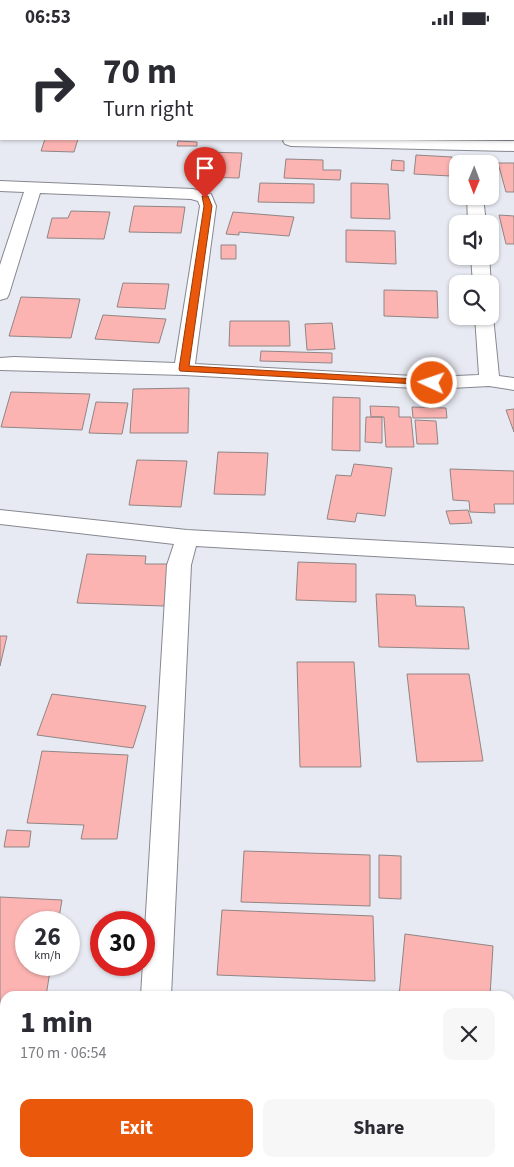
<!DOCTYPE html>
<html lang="en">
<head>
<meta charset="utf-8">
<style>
	body { margin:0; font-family:"Source Sans 3",sans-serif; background:#f7f7f7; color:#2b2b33; height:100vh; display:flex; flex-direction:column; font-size:19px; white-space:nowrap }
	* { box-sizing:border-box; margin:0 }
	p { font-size:16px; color:#7c7c81 }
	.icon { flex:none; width:28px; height:28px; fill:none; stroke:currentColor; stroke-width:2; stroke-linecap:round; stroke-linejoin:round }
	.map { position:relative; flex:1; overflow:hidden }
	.sheet { position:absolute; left:0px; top:956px; width:515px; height:176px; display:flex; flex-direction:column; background:#fff; border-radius:15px 15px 0 0; box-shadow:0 1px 4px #0004 }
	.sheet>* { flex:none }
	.hud { position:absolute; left:0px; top:0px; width:515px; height:105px; box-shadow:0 1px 4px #0004; background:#fff; color:#2b2b33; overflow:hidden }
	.needle { width:32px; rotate:181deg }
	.fabs { position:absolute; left:449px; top:120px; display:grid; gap:10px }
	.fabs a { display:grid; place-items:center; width:50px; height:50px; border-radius:10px; background:#fff; box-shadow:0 1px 4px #0004; font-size:25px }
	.speed { position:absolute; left:15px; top:876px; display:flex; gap:10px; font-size:25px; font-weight:700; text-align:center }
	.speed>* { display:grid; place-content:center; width:65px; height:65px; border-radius:50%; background:#fff; box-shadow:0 1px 4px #0004; line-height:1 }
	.speed small { font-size:12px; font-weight:400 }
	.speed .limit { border:8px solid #d22; background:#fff; color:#111 }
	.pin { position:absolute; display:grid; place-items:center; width:42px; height:42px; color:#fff; margin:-51px -21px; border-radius:50% 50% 50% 0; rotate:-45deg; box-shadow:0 0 5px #0007 }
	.pin .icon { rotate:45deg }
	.me { position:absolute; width:55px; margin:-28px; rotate:273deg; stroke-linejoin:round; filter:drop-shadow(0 0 4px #0008) }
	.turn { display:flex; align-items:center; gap:18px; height:105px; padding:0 20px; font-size:22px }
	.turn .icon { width:65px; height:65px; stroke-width:2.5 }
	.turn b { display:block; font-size:35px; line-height:42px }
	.round { display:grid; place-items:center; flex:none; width:52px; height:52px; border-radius:10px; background:#f7f7f7 }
	.overview { display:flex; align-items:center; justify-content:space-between; height:85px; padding:0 20px }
	h1 { font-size:30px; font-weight:700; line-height:38px }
	.button { display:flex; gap:10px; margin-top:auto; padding:10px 20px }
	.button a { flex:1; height:58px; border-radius:10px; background:#ea580c; color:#fff; font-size:20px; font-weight:700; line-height:58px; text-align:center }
	.button a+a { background:#f7f7f7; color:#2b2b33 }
	.status { display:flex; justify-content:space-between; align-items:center; height:35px; padding:0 25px; background:#fff; direction:ltr }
	.status svg { height:14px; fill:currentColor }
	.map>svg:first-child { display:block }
	.building { fill:#fcb4b2; stroke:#908585 }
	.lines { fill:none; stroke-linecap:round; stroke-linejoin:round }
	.street-casing { stroke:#868890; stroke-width:2 }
	.street { fill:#fff; fill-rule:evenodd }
	.route { fill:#ea580c; stroke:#983908 }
</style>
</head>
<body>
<div class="status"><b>06:53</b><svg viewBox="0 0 49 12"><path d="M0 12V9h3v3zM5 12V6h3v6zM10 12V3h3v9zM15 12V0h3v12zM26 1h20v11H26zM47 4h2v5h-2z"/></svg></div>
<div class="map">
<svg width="514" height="1132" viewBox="0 0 514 1132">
	<rect width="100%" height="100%" fill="#e8eaf3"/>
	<path class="building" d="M 228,0 L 292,0 L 227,1 Z
		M 317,0 L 378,0 L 317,1 Z
		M 45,104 L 78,104 L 74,117 L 41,116 Z
		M 178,106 L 197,107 L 197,111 L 177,111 Z
		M 203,117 L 242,118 L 239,143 L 199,142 Z
		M 416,120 L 452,122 L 450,141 L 414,139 Z
		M 286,124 L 323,125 L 323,135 L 341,135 L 340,145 L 284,143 Z
		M 392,125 L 404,126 L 404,136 L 391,135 Z
		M 498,128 L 514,128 L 514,157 L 506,157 Z
		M 260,148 L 314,149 L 314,168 L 258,167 Z
		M 351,148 L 388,149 L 390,184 L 351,183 Z
		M 134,171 L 185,172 L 181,198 L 129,197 Z
		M 71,176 L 110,177 L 104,204 L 47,203 L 52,183 L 68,183 Z
		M 233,177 L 294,182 L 289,201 L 239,197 L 239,200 L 226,199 Z
		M 499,180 L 514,181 L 514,209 L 506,209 Z
		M 346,195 L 395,196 L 396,229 L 346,227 Z
		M 221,210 L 236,210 L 236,224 L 221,224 Z
		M 123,248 L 169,249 L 165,274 L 117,272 Z
		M 384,255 L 437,256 L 438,283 L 384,281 Z
		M 21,262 L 80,264 L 71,303 L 9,301 Z
		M 103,280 L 166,284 L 159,308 L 95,304 Z
		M 230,286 L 289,286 L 290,311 L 229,311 Z
		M 332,288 L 335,314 L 307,315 L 305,289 Z
		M 261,316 L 332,318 L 332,328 L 260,326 Z
		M 189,353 L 188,398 L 130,398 L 133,354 Z
		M 11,357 L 90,359 L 82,395 L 1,392 Z
		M 333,362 L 360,363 L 360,416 L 332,415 Z
		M 96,367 L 128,368 L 122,399 L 89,398 Z
		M 370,371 L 399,372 L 399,382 L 411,382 L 414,412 L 386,412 L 384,382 L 371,382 Z
		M 412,372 L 446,373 L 447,383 L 413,383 Z
		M 514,374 L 514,397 L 506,375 Z
		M 366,382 L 382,382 L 382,408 L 365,407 Z
		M 415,385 L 436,386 L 438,409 L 417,409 Z
		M 218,417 L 268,418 L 265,460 L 214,459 Z
		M 137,425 L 187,426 L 181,472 L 129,470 Z
		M 354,429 L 392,433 L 385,481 L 357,478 L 355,487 L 327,484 L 336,440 L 351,441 Z
		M 450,434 L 514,436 L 514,469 L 494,469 L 495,478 L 470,477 L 469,466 L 453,465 Z
		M 468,475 L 472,488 L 450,489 L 446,476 Z
		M 87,519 L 146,521 L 145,529 L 170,529 L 164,571 L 77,568 Z
		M 298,527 L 356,529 L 356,567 L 296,565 Z
		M 376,559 L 415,560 L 416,571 L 464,572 L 469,614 L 379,612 Z
		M 0,601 L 7,601 L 0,631 Z
		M 297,627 L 354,627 L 361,732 L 300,732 Z
		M 407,639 L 469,639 L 483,726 L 417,727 Z
		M 52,659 L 146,671 L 133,713 L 37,700 Z
		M 42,716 L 128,720 L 117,804 L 81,804 L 84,790 L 27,788 Z
		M 7,795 L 31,796 L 29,812 L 4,812 Z
		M 244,816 L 370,820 L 370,871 L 241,867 Z
		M 379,820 L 401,821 L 401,864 L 379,863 Z
		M 0,862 L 62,865 L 58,888 L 26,888 L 26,930 L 51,930 L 46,961 L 5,961 L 5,1006 L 0,1006 Z
		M 222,875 L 373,881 L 375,946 L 217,940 Z
		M 405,899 L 493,911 L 490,961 L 399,961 Z
		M 0,1112 L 5,1112 L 5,1132 L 0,1132 Z"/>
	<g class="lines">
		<defs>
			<path id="street" d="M 209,0 L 223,0 L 223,1 L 209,1 Z
				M 300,0 L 314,0 L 314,1 L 300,1 Z
				M 390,0 L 404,0 L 404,1 L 390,1 Z
				M 483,0 L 497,0 L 498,1 L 484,1 Z
				M 0,13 L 1,13 L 1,21 L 0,21 Z
				M 285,104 L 514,106 L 514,116 L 291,111 L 285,109 L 283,106 Z
				M 0,146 L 193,154 L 211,159 L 216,171 L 195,329 L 432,342 L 479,340 L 475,281 L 490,281 L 490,277 L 493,281 L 499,341 L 514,343 L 514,355 L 489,351 L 432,354 L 184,340 L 0,335 L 0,323 L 14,322 L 175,328 L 200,171 L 198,166 L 191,164 L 40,158 L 9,259 L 7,263 L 0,265 L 0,230 L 24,157 L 0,156 Z
				M 467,161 L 483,161 L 486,189 L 468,189 Z
				M 471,221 L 489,221 L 491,249 L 490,251 L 490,249 L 473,249 Z
				M 0,475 L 187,495 L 514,513 L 514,529 L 196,511 L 191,530 L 171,961 L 141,961 L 167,530 L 174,509 L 0,489 Z
				M 0,1035 L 5,1035 L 5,1065 L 0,1065 Z
				M 510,1079 L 514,1079 L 514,1111 L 510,1111 Z"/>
		</defs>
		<use href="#street" class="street-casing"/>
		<use href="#street" class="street"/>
	</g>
	<path class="route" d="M 202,161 L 208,161 L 212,171 L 189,331 L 432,345 L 435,346 L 435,350 L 180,336 L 179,334 L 204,171 Z"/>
</svg>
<div class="fabs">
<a><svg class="needle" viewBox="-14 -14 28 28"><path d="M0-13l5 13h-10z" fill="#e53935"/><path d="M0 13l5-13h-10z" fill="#7c7c81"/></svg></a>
<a><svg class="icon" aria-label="sound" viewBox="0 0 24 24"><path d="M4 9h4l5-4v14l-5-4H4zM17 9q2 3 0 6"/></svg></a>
<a><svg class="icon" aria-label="search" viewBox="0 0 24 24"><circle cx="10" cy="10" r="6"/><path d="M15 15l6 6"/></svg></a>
</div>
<div class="speed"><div>26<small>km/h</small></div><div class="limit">30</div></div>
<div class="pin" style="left:205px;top:163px;background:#d93025"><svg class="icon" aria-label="arrive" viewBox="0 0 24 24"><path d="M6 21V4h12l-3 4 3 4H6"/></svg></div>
<svg class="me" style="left:432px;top:348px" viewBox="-20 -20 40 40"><circle r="17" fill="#ea580c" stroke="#fff" stroke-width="3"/><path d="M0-11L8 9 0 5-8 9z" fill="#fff"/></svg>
<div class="hud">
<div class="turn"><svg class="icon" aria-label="right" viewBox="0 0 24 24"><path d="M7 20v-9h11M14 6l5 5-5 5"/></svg><div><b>70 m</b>Turn right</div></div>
</div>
<section class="sheet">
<div class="overview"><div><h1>1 min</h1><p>170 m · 06:54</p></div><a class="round"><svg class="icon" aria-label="close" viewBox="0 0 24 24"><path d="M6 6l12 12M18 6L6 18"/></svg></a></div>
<div class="button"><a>Exit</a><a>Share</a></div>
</section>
</div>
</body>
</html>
